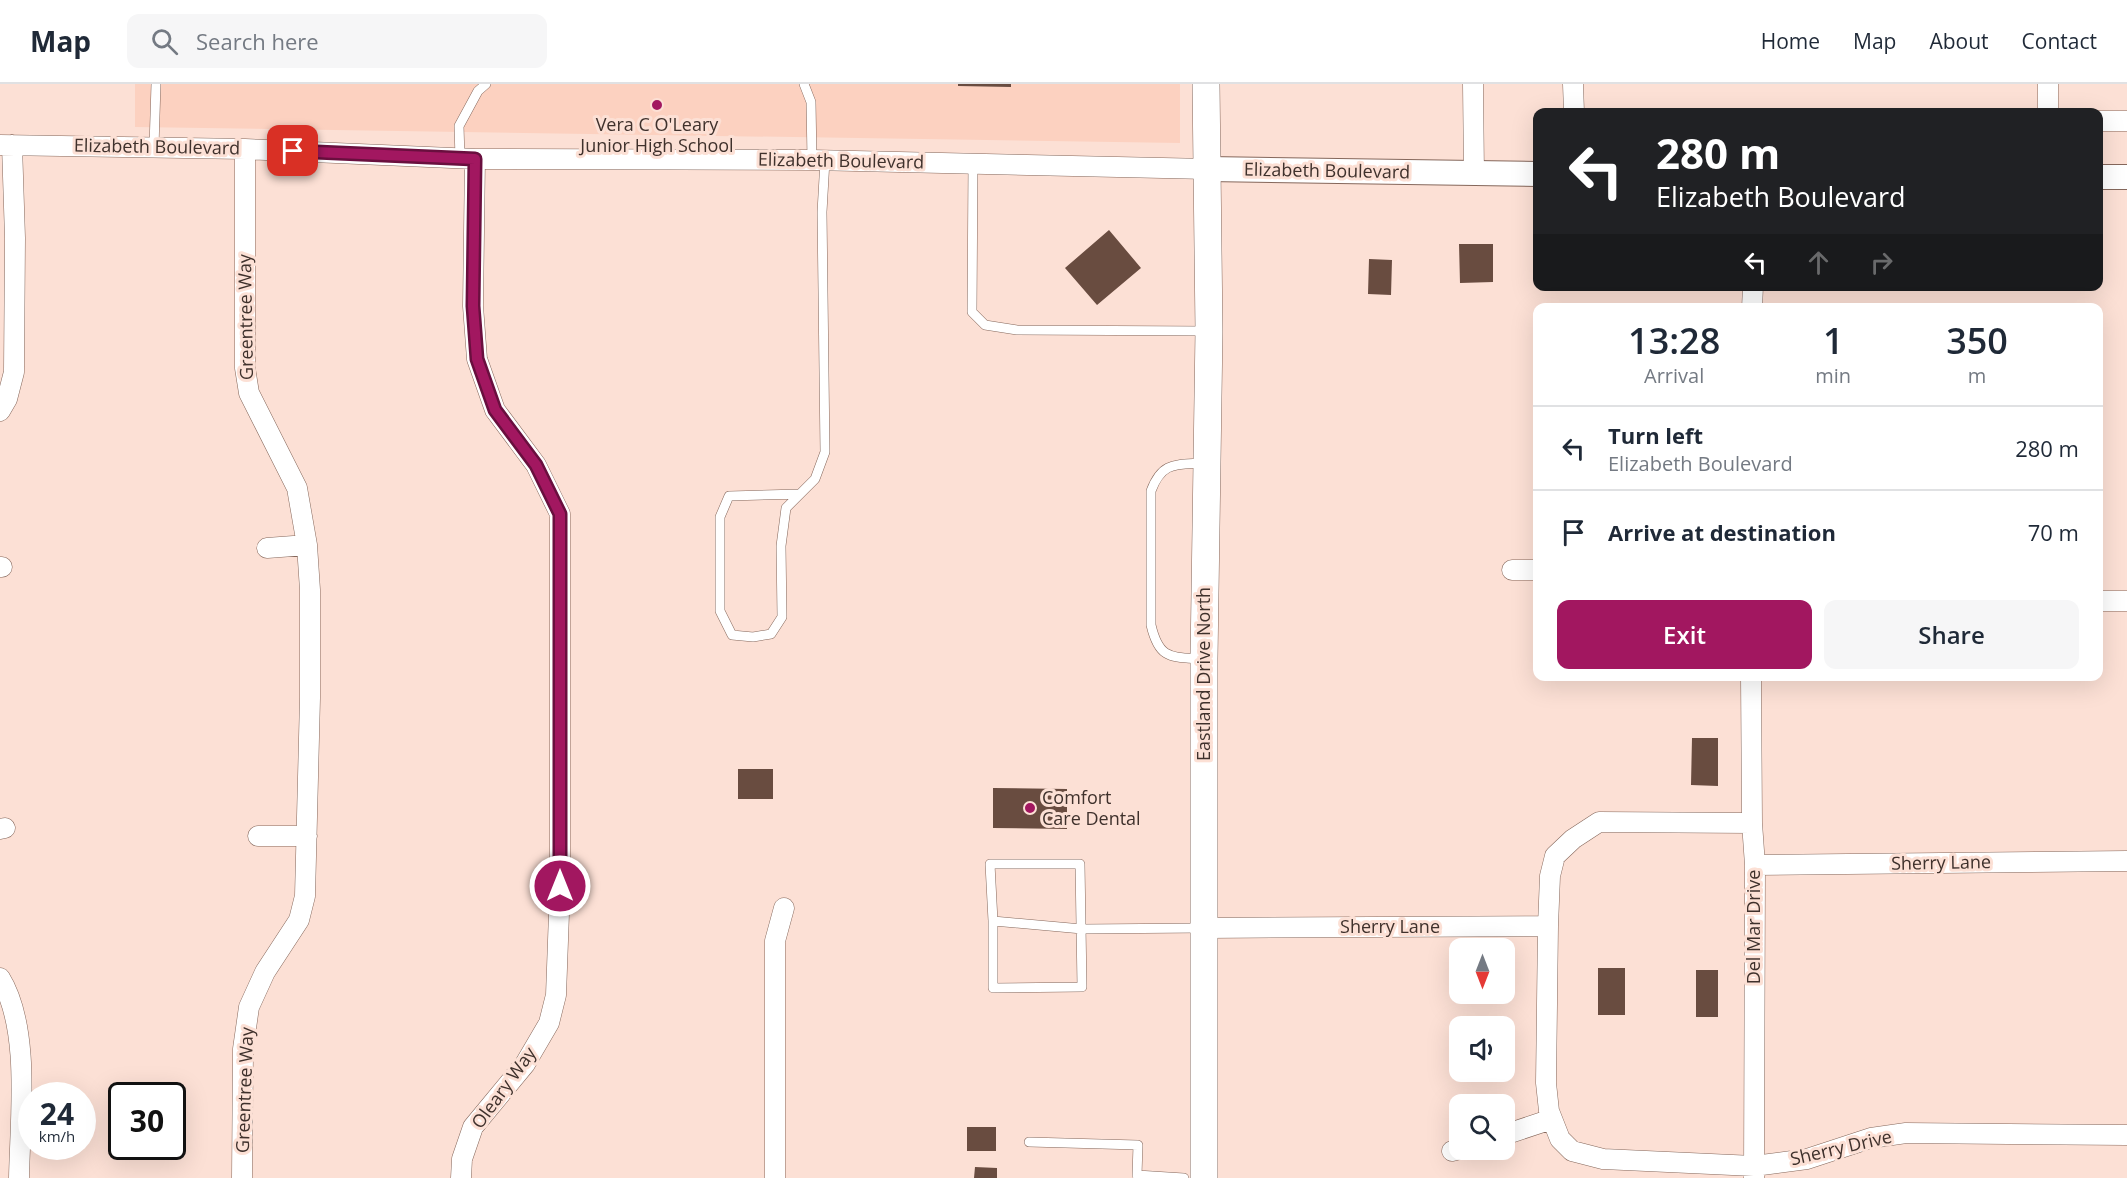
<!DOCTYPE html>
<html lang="en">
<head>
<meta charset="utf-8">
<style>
	body { margin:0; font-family:"Open Sans",sans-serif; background:#f6f6f7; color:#1f2937; height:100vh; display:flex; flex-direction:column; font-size:22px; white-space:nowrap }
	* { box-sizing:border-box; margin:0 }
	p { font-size:20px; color:#747a83 }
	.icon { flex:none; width:33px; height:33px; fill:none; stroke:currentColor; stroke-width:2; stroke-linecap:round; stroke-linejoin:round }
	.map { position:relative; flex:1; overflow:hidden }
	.side { position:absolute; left:1533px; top:219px; width:570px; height:378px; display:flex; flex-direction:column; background:#fff; border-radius:12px; box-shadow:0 6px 24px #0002 }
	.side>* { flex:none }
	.hud { position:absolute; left:1533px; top:24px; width:570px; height:183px; border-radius:12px; box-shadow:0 6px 24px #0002; background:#202124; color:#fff; overflow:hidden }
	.needle { width:39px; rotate:180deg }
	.tools { position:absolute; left:1449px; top:854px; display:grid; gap:12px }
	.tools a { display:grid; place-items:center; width:66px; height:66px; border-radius:12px; background:#fff; box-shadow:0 6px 24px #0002; font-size:30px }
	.speed { position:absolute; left:18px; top:998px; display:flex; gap:12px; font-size:30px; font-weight:700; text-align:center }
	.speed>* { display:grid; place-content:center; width:78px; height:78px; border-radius:50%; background:#fff; box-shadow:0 6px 24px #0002; line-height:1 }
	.speed small { font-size:15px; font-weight:400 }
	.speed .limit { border:3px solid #111; border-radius:9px; background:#fff; color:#111 }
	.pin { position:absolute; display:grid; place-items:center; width:51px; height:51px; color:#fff; margin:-26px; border-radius:12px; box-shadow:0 3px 9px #0006 }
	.me { position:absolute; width:66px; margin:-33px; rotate:0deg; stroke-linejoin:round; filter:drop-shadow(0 0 4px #0008) }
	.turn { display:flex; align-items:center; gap:21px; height:126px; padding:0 24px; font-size:27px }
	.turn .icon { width:78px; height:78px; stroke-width:2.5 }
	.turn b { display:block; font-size:42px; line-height:51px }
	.lanes { display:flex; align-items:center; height:57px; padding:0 24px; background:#0003; justify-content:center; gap:30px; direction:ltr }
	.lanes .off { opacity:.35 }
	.eta { display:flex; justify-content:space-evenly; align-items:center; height:102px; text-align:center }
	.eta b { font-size:36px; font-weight:600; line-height:42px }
	.button { display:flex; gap:12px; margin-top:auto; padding:12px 24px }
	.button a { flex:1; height:69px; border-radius:12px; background:#a21760; color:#fff; font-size:24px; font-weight:600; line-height:69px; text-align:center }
	.button a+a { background:#f6f6f7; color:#1f2937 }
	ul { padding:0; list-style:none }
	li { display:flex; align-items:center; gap:18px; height:84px; padding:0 24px; border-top:2px solid #e0e1e3 }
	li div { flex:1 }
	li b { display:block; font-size:22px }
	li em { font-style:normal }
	header { display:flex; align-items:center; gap:36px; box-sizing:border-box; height:84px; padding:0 30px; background:#fff; border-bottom:2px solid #e0e1e3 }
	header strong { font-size:28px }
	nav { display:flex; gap:33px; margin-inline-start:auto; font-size:21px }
	.search { width:420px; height:54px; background:#f6f6f7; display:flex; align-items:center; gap:15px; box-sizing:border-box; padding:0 21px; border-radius:12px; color:#747a83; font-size:22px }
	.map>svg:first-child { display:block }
	.built { fill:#fcd1c0 }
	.building { fill:#694c40 }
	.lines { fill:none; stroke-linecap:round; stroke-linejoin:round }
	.service-casing { stroke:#85675b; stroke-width:10 }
	.minor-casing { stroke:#85675b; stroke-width:21 }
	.tertiary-casing { stroke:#85675b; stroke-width:26 }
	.secondary-casing { stroke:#85675b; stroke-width:28 }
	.service { stroke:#fff; stroke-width:9 }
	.minor { stroke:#fff; stroke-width:20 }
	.tertiary { stroke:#fff; stroke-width:24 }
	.secondary { stroke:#fff; stroke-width:27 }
	.route-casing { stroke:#690f3e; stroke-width:15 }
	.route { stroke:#a21760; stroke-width:10 }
	.poi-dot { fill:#a21760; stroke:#fce0d5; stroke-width:2 }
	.labels { text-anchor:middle; stroke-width:6; stroke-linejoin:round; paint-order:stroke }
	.poi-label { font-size:18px; fill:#3f312c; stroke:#fce0d5 }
	.street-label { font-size:18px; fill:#3f312c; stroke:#fce0d5 }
</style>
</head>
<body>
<header>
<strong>Map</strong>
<div class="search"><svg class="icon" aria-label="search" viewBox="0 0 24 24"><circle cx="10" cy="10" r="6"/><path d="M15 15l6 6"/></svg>Search here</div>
<nav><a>Home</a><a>Map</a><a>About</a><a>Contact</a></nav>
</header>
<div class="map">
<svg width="2127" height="1094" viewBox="0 0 2127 1094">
	<rect width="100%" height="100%" fill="#fce0d5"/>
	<path class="built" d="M 135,0 L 1180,0 L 1180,59 L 135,43 Z"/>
	<path class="building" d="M 958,0 L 1011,0 L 1011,3 L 958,2 Z
		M 1109,146 L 1141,184 L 1097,221 L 1065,184 Z
		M 1459,160 L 1493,160 L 1493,198 L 1460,199 Z
		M 1369,175 L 1392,176 L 1391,211 L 1368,210 Z
		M 1692,654 L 1718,654 L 1718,702 L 1691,701 Z
		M 738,685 L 773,685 L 773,715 L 738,715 Z
		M 993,704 L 1067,705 L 1067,745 L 993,744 Z
		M 1598,884 L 1625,884 L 1625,931 L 1598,931 Z
		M 1696,886 L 1718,886 L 1718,933 L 1696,933 Z
		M 967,1043 L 996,1043 L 996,1067 L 967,1067 Z
		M 975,1083 L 997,1084 L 997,1094 L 974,1094 Z"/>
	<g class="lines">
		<defs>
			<path id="service" d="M 804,0 L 811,18 L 812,76
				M 154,63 L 156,0
				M 460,74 L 459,42 L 478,7 L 486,0
				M 973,79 L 972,228 L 985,241 L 1017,246 L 1206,247
				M 800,410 L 729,412 L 720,433 L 720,527 L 732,551 L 753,553 L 771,550 L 782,533 L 781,462 L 786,424 L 815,395 L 825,368 L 822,128 L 825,76
				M 1201,575 C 1170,573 1159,575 1151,541 L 1151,407 C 1162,377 1176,381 1204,379
				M 993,837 L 993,904 L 1082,903 L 1080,780 L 990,780 L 993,837 L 1082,845 L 1202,844
				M 1029,1058 L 1138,1061 L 1137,1091 L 1184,1094"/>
			<path id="minor" d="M 1473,0 L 1474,90
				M 1573,0 L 1574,28
				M 2048,28 L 2048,0
				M 2098,37 L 2127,37
				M 0,61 L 245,65 L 475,75 L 812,76 L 1208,85
				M 1752,224 L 1753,202
				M 0,327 L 7,315 L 14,288 L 15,154 L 12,61
				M 267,464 L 307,461
				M 0,483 L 2,483
				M 1512,486 L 1538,486
				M 2098,517 L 2127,517
				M 1751,592 L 1752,739 L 1755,781 L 1754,1094
				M 1752,739 L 1599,738 L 1573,755 L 1555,772 L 1550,792 L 1548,842 L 1546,999 L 1549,1027 L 1560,1055 L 1572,1067 L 1603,1075 L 1754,1082 L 1807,1075 L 1871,1054 L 1906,1049 L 2127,1051
				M 0,745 L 5,744
				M 258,752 L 307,752
				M 1755,781 L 2127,777
				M 1204,844 L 1548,842
				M 0,894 C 31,944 20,1035 19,1094
				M 1504,1051 L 1552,1035
				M 1452,1067 L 1460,1065
				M 242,1094 L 243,965 L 249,923 L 265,888 L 299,836 L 305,812 L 310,614 L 310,506 L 307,461 L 297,404 L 249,309 L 245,284 L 245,65
				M 461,1094 L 462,1075 L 473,1043 L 525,980 L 549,939 L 556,911 L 560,802 L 560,430 L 536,381 L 495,326 L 477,275 L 473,222 L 475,75
				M 775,1094 L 775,857 L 784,824"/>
			<path id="tertiary" d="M 1208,85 L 1538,90
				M 2098,93 L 2127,93"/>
			<path id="secondary" d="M 1204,1094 L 1204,575 L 1209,247 L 1206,0"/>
		</defs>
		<use href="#service" class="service-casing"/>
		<use href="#minor" class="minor-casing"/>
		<use href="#tertiary" class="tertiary-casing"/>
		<use href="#secondary" class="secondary-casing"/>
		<use href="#service" class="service"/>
		<use href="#minor" class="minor"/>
		<use href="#tertiary" class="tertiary"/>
		<use href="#secondary" class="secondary"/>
	</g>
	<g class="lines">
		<defs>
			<path id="route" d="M 293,67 L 475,75 L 473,222 L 477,275 L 495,326 L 536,381 L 560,430 L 560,802"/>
		</defs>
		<use href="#route" class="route-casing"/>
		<use href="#route" class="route"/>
	</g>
	<g class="poi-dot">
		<circle cx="657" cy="21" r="6"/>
		<circle cx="1030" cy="724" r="6"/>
	</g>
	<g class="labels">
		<g class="poi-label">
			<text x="657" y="47">Vera C O'Leary<tspan x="657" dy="21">Junior High School</tspan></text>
			<text x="1042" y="720" text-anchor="start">Comfort<tspan x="1042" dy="21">Care Dental</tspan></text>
		</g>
		<g class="street-label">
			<text transform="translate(157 63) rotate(1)" y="6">Elizabeth Boulevard</text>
			<text transform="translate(841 77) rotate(1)" y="6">Elizabeth Boulevard</text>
			<text transform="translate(1327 87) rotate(1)" y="6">Elizabeth Boulevard</text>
			<text transform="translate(246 233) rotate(-91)" y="6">Greentree Way</text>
			<text transform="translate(1204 590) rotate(-90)" y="6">Eastland Drive North</text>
			<text transform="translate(1941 779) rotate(-1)" y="6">Sherry Lane</text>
			<text x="1390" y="849">Sherry Lane</text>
			<text transform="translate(1754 843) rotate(-90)" y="6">Del Mar Drive</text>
			<text transform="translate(504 1004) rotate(-54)" y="6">Oleary Way</text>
			<text transform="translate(245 1006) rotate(-88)" y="6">Greentree Way</text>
			<text transform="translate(1841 1064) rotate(-13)" y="6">Sherry Drive</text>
		</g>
	</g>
</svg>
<div class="tools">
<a><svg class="needle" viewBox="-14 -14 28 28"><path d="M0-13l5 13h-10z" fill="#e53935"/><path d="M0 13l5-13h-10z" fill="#747a83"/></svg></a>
<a><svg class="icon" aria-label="sound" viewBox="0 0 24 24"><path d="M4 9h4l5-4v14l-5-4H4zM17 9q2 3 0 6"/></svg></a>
<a><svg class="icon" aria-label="search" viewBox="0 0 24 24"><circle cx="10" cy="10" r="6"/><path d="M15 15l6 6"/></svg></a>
</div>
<div class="speed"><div>24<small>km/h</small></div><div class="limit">30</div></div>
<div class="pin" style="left:293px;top:67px;background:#d93025"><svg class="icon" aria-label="arrive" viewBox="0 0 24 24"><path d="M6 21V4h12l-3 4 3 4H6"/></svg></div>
<svg class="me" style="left:560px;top:802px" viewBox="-20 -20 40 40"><circle r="17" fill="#a21760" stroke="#fff" stroke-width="3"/><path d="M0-11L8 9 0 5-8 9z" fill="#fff"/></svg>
<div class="hud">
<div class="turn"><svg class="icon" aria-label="left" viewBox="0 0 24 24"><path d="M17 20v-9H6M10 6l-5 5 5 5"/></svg><div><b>280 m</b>Elizabeth Boulevard</div></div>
<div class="lanes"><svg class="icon" aria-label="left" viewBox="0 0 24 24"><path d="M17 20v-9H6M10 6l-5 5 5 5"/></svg><svg class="icon off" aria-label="ahead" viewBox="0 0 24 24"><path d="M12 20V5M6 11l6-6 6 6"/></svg><svg class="icon off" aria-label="right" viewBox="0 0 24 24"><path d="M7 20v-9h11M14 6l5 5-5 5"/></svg></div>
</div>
<section class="side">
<div class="eta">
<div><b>13:28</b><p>Arrival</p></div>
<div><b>1</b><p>min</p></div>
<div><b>350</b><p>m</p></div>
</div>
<ul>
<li><svg class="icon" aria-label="left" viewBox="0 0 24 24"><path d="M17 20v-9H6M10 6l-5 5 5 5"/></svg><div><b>Turn left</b><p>Elizabeth Boulevard</p></div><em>280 m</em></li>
<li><svg class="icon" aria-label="arrive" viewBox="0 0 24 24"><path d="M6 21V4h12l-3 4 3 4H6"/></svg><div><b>Arrive at destination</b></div><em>70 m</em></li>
</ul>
<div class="button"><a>Exit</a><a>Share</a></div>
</section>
</div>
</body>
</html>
